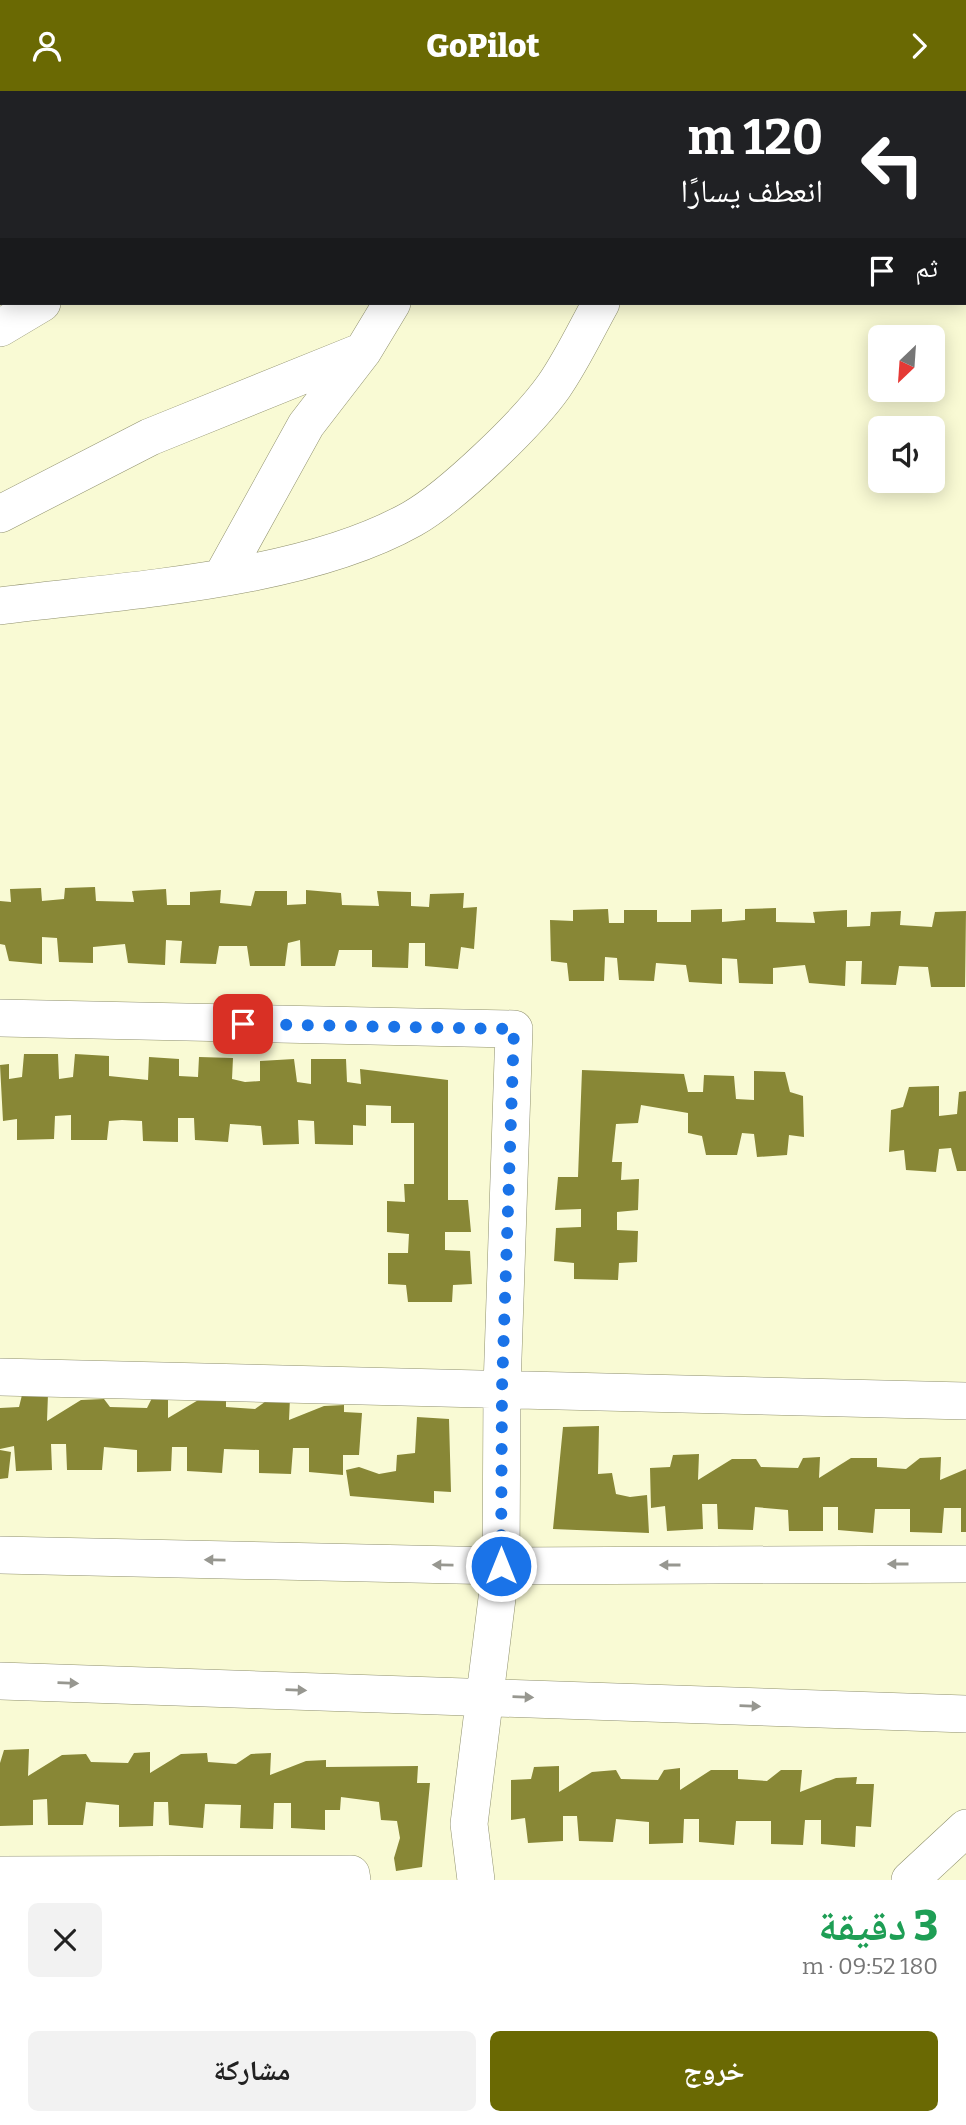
<!DOCTYPE html>
<html lang="ar">
<head>
<meta charset="utf-8">
<style>
	body { margin:0; font-family:Bitter,"Noto Naskh Arabic",serif; background:#f2f2f2; color:#222; direction:rtl; height:100vh; display:flex; flex-direction:column; font-size:26px; white-space:nowrap }
	* { box-sizing:border-box; margin:0 }
	p { font-size:23px; color:#767676 }
	.icon { flex:none; width:38px; height:38px; fill:none; stroke:currentColor; stroke-width:2; stroke-linecap:round; stroke-linejoin:round }
	.map { position:relative; height:1789px; overflow:hidden; direction:ltr }
	.sheet { display:flex; flex-direction:column; background:#fff; flex:1 }
	.sheet>* { flex:none }
	.hud { position:absolute; left:0px; top:0px; width:966px; height:214px; box-shadow:0 4px 18px #0003; direction:rtl; background:#202124; color:#fff; overflow:hidden }
	.needle { width:46px; rotate:205deg }
	.fabs { position:absolute; left:868px; top:234px; display:grid; gap:14px }
	.fabs a { display:grid; place-items:center; width:77px; height:77px; border-radius:10px; background:#fff; box-shadow:0 4px 18px #0003; font-size:35px }
	.pin { position:absolute; display:grid; place-items:center; width:60px; height:60px; color:#fff; margin:-30px; border-radius:14px; box-shadow:0 4px 10px #0006 }
	.me { position:absolute; width:77px; margin:-38px; rotate:0deg; stroke-linejoin:round; filter:drop-shadow(0 0 5px #0008) }
	.turn { display:flex; align-items:center; gap:24px; height:147px; padding:0 28px; font-size:32px }
	.turn .icon { width:91px; height:91px; stroke-width:2.5 }
	.turn b { display:block; font-size:49px; line-height:60px }
	.then { display:flex; align-items:center; height:66px; padding:0 28px; background:#0003; gap:14px; font-size:26px }
	.round { display:grid; place-items:center; flex:none; width:74px; height:74px; border-radius:10px; background:#f2f2f2 }
	.overview { display:flex; align-items:center; justify-content:space-between; height:119px; padding:0 28px }
	h1 { font-size:42px; font-weight:800; line-height:52px; color:#1e9e55 }
	.cta { display:flex; gap:14px; margin-top:auto; padding:14px 28px }
	.cta a { flex:1; height:80px; border-radius:10px; background:#6a6903; color:#fff; font-size:28px; font-weight:800; line-height:80px; text-align:center }
	.cta a+a { background:#f2f2f2; color:#222 }
	header { display:flex; justify-content:space-between; align-items:center; height:91px; padding:0 28px; background:#6a6903; color:#fff; font-size:32px; font-weight:800 }
	.map>svg:first-child { display:block }
	.building { fill:#888736 }
	.lines { fill:none; stroke-linecap:round; stroke-linejoin:round }
	.street-casing { stroke:#90916e; stroke-width:38 }
	.street { stroke:#fff; stroke-width:37 }
	.oneway { fill:#979790 }
	.route { stroke:#1a73e8; stroke-width:12; stroke-dasharray:0 21.6 }
</style>
</head>
<body>
<header><svg class="icon" aria-label="forward" viewBox="0 0 24 24"><path d="M9 5l7 7-7 7"/></svg>GoPilot<svg class="icon" aria-label="person" viewBox="0 0 24 24"><circle cx="12" cy="8" r="4"/><path d="M4 21q1-7 8-7t8 7"/></svg></header>
<div class="map">
<svg width="966" height="1789" viewBox="0 0 966 1789">
	<rect width="100%" height="100%" fill="#f9fad4"/>
	<path class="building" d="M 95,796 L 96,810 L 134,811 L 132,800 L 166,798 L 167,814 L 190,814 L 190,801 L 221,799 L 220,812 L 251,815 L 255,800 L 287,800 L 287,814 L 306,813 L 306,799 L 341,802 L 342,814 L 379,815 L 377,800 L 411,801 L 411,815 L 429,816 L 430,803 L 464,802 L 463,817 L 477,816 L 474,858 L 461,856 L 458,878 L 425,875 L 425,852 L 409,852 L 408,877 L 372,876 L 372,859 L 339,859 L 335,875 L 301,875 L 300,849 L 288,852 L 285,875 L 250,875 L 247,855 L 219,855 L 216,873 L 180,872 L 182,850 L 166,849 L 165,874 L 128,872 L 125,853 L 93,856 L 93,872 L 59,871 L 57,847 L 42,846 L 42,873 L 9,870 L 5,854 L 0,853 L 0,810 L 11,811 L 10,798 L 41,797 L 42,810 L 64,808 L 65,797 Z
		M 776,817 L 776,831 L 815,832 L 813,821 L 847,819 L 847,836 L 870,835 L 871,821 L 901,820 L 900,834 L 932,836 L 935,821 L 966,820 L 965,896 L 931,896 L 928,876 L 899,875 L 896,894 L 861,893 L 862,870 L 846,870 L 845,895 L 809,892 L 805,874 L 773,877 L 773,893 L 739,892 L 737,868 L 722,867 L 722,893 L 689,891 L 686,874 L 656,872 L 654,890 L 619,889 L 617,867 L 605,866 L 604,890 L 569,890 L 567,872 L 551,870 L 550,829 L 573,830 L 573,819 L 608,818 L 609,832 L 624,832 L 624,819 L 657,819 L 657,831 L 691,831 L 691,819 L 722,818 L 722,831 L 745,829 L 745,818 Z
		M 24,963 L 58,963 L 59,988 L 73,986 L 75,963 L 109,965 L 109,985 L 148,989 L 149,966 L 179,968 L 179,985 L 198,986 L 199,966 L 233,967 L 232,988 L 245,991 L 260,990 L 260,970 L 294,968 L 297,991 L 311,993 L 311,968 L 346,968 L 347,991 L 361,993 L 360,978 L 448,989 L 448,1109 L 468,1109 L 471,1141 L 445,1141 L 445,1159 L 470,1160 L 472,1193 L 453,1194 L 452,1211 L 408,1211 L 406,1194 L 388,1193 L 388,1162 L 408,1162 L 409,1143 L 387,1141 L 387,1110 L 405,1111 L 404,1093 L 414,1093 L 414,1032 L 391,1032 L 391,1015 L 366,1014 L 366,1035 L 353,1034 L 353,1054 L 315,1053 L 314,1030 L 298,1029 L 299,1053 L 263,1054 L 261,1035 L 248,1034 L 230,1033 L 228,1051 L 195,1049 L 194,1027 L 178,1027 L 178,1051 L 143,1050 L 142,1030 L 122,1029 L 109,1030 L 107,1049 L 71,1049 L 71,1024 L 55,1025 L 54,1048 L 17,1049 L 17,1028 L 3,1030 L 0,974 L 9,973 L 9,988 L 22,986 Z
		M 582,979 L 684,983 L 688,1001 L 703,1001 L 704,984 L 734,985 L 736,1008 L 754,1009 L 754,980 L 785,981 L 790,1001 L 803,1005 L 804,1046 L 789,1044 L 787,1064 L 757,1066 L 754,1043 L 742,1042 L 737,1064 L 706,1064 L 702,1045 L 688,1042 L 688,1022 L 641,1014 L 638,1032 L 616,1033 L 612,1071 L 622,1071 L 621,1089 L 639,1088 L 638,1119 L 617,1121 L 617,1139 L 638,1140 L 637,1171 L 619,1172 L 618,1189 L 574,1188 L 574,1172 L 554,1170 L 556,1137 L 581,1136 L 581,1118 L 555,1119 L 558,1086 L 578,1086 Z
		M 939,995 L 939,1025 L 957,1023 L 959,1001 L 966,1000 L 966,1080 L 957,1080 L 951,1057 L 939,1058 L 936,1081 L 906,1079 L 904,1059 L 889,1061 L 891,1019 L 903,1016 L 909,996 Z
		M 48,1303 L 47,1330 L 81,1309 L 104,1308 L 110,1316 L 147,1317 L 152,1307 L 168,1306 L 168,1327 L 200,1308 L 226,1307 L 226,1316 L 255,1318 L 269,1308 L 290,1307 L 289,1329 L 324,1315 L 344,1314 L 344,1321 L 362,1322 L 359,1364 L 343,1364 L 343,1384 L 309,1381 L 309,1357 L 293,1357 L 291,1383 L 259,1382 L 259,1359 L 224,1358 L 222,1382 L 187,1380 L 187,1356 L 172,1356 L 171,1380 L 137,1381 L 137,1359 L 104,1356 L 102,1379 L 67,1379 L 66,1353 L 51,1353 L 52,1379 L 16,1380 L 14,1355 L 0,1358 L 0,1317 L 19,1316 L 22,1304 Z
		M 417,1326 L 449,1328 L 451,1401 L 434,1400 L 434,1412 L 350,1405 L 346,1379 L 359,1376 L 379,1383 L 396,1380 L 397,1364 L 415,1362 Z
		M 599,1335 L 598,1383 L 612,1382 L 616,1403 L 630,1406 L 647,1404 L 649,1442 L 553,1438 L 563,1336 Z
		M 0,1359 L 11,1361 L 8,1387 L 0,1388 Z
		M 699,1363 L 698,1389 L 732,1368 L 756,1368 L 761,1376 L 798,1377 L 803,1367 L 820,1366 L 819,1387 L 851,1367 L 877,1367 L 877,1376 L 906,1378 L 920,1367 L 941,1366 L 940,1389 L 966,1378 L 966,1441 L 961,1441 L 961,1417 L 944,1417 L 942,1442 L 910,1441 L 910,1418 L 875,1418 L 873,1442 L 838,1439 L 838,1416 L 823,1416 L 823,1440 L 789,1440 L 788,1419 L 755,1416 L 753,1439 L 718,1438 L 717,1413 L 702,1413 L 703,1438 L 667,1440 L 665,1415 L 651,1417 L 650,1377 L 670,1376 L 673,1364 Z
		M 29,1658 L 28,1685 L 62,1664 L 86,1663 L 91,1671 L 128,1672 L 134,1662 L 150,1661 L 150,1682 L 181,1663 L 207,1662 L 208,1671 L 236,1673 L 251,1663 L 271,1662 L 270,1684 L 306,1670 L 326,1669 L 326,1676 L 418,1675 L 417,1692 L 430,1692 L 422,1776 L 396,1780 L 394,1767 L 400,1747 L 397,1730 L 381,1729 L 379,1711 L 341,1706 L 340,1719 L 325,1719 L 325,1739 L 291,1737 L 291,1712 L 274,1712 L 273,1738 L 240,1737 L 241,1714 L 205,1713 L 203,1737 L 169,1734 L 168,1711 L 154,1711 L 153,1735 L 119,1736 L 119,1714 L 86,1711 L 83,1734 L 48,1734 L 47,1708 L 33,1709 L 33,1734 L 0,1735 L 0,1672 L 4,1659 Z
		M 559,1675 L 559,1701 L 592,1681 L 616,1679 L 621,1688 L 658,1689 L 664,1679 L 680,1677 L 680,1699 L 711,1679 L 738,1679 L 738,1688 L 767,1690 L 781,1679 L 802,1679 L 800,1701 L 836,1687 L 857,1686 L 856,1693 L 874,1693 L 871,1736 L 856,1735 L 855,1756 L 821,1753 L 821,1729 L 805,1729 L 803,1754 L 771,1753 L 771,1730 L 736,1730 L 734,1754 L 699,1751 L 699,1728 L 684,1728 L 683,1752 L 649,1753 L 649,1731 L 616,1728 L 613,1751 L 579,1750 L 577,1725 L 563,1725 L 563,1750 L 528,1752 L 525,1727 L 511,1729 L 511,1689 L 531,1688 L 534,1676 Z"/>
	<g class="lines">
		<defs>
			<path id="street" d="M 26,0 L 27,2
				M 249,0 L 250,2
				M 715,0 L 727,2
				M 372,2 L 375,0
				M 529,2 L 530,0
				M 872,2 L 876,0
				M 0,237 L 42,212
				M 0,423 L 150,346 L 363,260
				M 222,486 L 306,334 L 363,260 L 392,212
				M 0,515 C 125,499 302,490 412,428 C 451,406 528,332 554,295 C 572,269 586,239 601,212
				M 0,927 L 514,938 L 502,1297 L 501,1475 L 469,1733 L 476,1789
				M 0,1286 L 966,1310
				M 0,1464 L 501,1475 L 966,1473
				M 0,1590 L 966,1623
				M 0,1784 L 351,1783 L 352,1789
				M 910,1789 L 966,1737"/>
		</defs>
		<use href="#street" class="street-casing"/>
		<use href="#street" class="street"/>
	</g>
	<defs><path id="oneway-solid" d="M-6-.8H1V-3.2L6.5 0L1 3.2V.8H-6Z" transform="scale(1.75)"/></defs>
	<g class="oneway">
		<use href="#oneway-solid" transform="translate(215 1469) rotate(-179)"/>
		<use href="#oneway-solid" transform="translate(898 1473) rotate(180)"/>
		<use href="#oneway-solid" transform="translate(443 1474) rotate(-179)"/>
		<use href="#oneway-solid" transform="translate(670 1474) rotate(180)"/>
		<use href="#oneway-solid" transform="translate(68 1592) rotate(2)"/>
		<use href="#oneway-solid" transform="translate(296 1599) rotate(2)"/>
		<use href="#oneway-solid" transform="translate(523 1606) rotate(2)"/>
		<use href="#oneway-solid" transform="translate(750 1615) rotate(2)"/>
	</g>
	<g class="lines">
		<path class="route" d="M 243,933 L 514,938 L 502,1297 L 501,1475"/>
	</g>
</svg>
<div class="fabs">
<a><svg class="needle" viewBox="-14 -14 28 28"><path d="M0-13l5 13h-10z" fill="#e53935"/><path d="M0 13l5-13h-10z" fill="#767676"/></svg></a>
<a><svg class="icon" aria-label="sound" viewBox="0 0 24 24"><path d="M4 9h4l5-4v14l-5-4H4zM17 9q2 3 0 6"/></svg></a>
</div>
<div class="pin" style="left:243px;top:933px;background:#d93025"><svg class="icon" aria-label="arrive" viewBox="0 0 24 24"><path d="M6 21V4h12l-3 4 3 4H6"/></svg></div>
<svg class="me" style="left:501px;top:1475px" viewBox="-20 -20 40 40"><circle r="17" fill="#1a73e8" stroke="#fff" stroke-width="3"/><path d="M0-11L8 9 0 5-8 9z" fill="#fff"/></svg>
<div class="hud">
<div class="turn"><svg class="icon" aria-label="left" viewBox="0 0 24 24"><path d="M17 20v-9H6M10 6l-5 5 5 5"/></svg><div><b>120 m</b>انعطف يسارًا</div></div>
<div class="then">ثم<svg class="icon" aria-label="arrive" viewBox="0 0 24 24"><path d="M6 21V4h12l-3 4 3 4H6"/></svg></div>
</div>
</div>
<section class="sheet">
<div class="overview"><div><h1>3 دقيقة</h1><p>180 m · 09:52</p></div><a class="round"><svg class="icon" aria-label="close" viewBox="0 0 24 24"><path d="M6 6l12 12M18 6L6 18"/></svg></a></div>
<div class="cta"><a>خروج</a><a>مشاركة</a></div>
</section>
</body>
</html>
